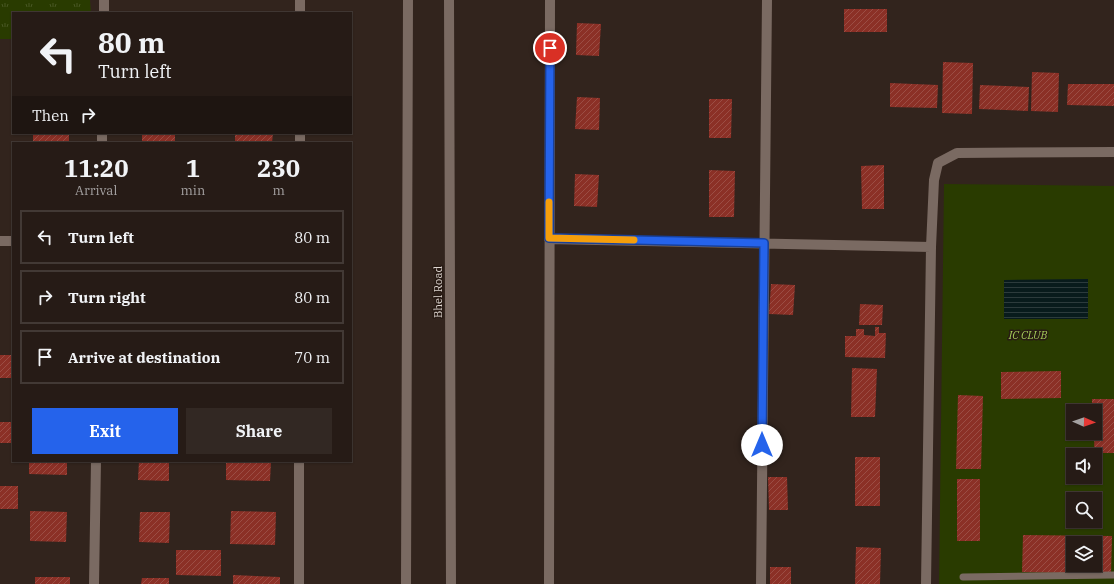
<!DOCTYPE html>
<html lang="en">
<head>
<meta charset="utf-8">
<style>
	body { margin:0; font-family:"IBM Plex Serif",serif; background:#322823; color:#f1f3f6; height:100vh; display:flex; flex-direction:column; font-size:15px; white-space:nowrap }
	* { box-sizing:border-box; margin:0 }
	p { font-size:13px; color:#a4a1a1 }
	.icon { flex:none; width:22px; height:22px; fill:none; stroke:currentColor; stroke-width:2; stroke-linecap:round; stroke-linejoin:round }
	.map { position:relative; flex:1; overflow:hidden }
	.details { position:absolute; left:12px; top:142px; width:340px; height:320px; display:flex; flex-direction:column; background:#261b16; border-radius:0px; box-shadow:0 1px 3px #0004,0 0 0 1px #423935 }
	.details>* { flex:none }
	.banner { position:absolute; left:12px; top:12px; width:340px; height:122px; border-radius:0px; box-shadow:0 1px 3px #0004,0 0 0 1px #423935; background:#261b16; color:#f1f3f6; overflow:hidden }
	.needle { width:26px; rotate:92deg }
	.controls { position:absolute; left:1066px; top:404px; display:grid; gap:8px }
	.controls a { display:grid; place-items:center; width:36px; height:36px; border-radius:0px; background:#261b16; box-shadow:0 1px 3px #0004,0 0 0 1px #423935; font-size:20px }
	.pin { position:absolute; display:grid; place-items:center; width:34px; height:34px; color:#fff; margin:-17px; border:2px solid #fff; border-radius:50%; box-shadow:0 1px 4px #0007 }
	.me { position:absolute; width:44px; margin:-22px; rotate:0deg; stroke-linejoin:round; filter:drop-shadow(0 0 3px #0008) }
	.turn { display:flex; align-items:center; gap:14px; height:84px; padding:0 20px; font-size:18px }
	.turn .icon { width:52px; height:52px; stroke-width:2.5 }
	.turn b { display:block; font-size:28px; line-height:34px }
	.then { display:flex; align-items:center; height:38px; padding:0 20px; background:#0003; gap:8px; font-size:15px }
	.eta { display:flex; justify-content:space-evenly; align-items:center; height:68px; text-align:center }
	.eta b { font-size:24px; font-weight:700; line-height:28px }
	.cta { display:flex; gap:8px; margin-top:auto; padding:8px 20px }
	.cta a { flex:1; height:46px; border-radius:0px; background:#2563eb; color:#fff; font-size:16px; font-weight:700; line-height:46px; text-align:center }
	.cta a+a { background:#322823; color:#f1f3f6 }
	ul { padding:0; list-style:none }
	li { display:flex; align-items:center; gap:12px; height:54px; margin:0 8px 6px; padding:0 12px; border:2px solid #423935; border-radius:0px }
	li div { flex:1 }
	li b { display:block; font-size:15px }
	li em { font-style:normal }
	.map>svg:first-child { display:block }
	.grass { fill:url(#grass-tufts) }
	.green { fill:#293b00; fill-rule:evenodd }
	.water { fill:url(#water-rules) }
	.building { fill:url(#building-hatch); fill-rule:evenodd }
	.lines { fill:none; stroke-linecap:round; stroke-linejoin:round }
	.service { stroke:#7a6a62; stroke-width:7 }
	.minor { stroke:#7a6a62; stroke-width:10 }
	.tertiary { stroke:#7a6a62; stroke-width:10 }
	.route-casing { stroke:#184099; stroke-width:10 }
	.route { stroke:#2563eb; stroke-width:7 }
	.slow { stroke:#f59e0b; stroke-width:7 }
	.labels { text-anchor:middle; stroke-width:3; stroke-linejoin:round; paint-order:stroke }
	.street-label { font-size:11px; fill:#dfd6d1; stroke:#281b14 }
	.park-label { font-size:11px; font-style:italic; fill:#a7d159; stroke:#281b14 }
</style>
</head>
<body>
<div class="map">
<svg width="1114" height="584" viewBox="0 0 1114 584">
	<defs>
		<pattern id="grass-tufts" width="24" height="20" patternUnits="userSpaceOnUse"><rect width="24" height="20" fill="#293b00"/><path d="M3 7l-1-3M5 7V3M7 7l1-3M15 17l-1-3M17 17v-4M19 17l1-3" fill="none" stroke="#485724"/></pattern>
		<pattern id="water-rules" width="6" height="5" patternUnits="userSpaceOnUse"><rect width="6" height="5" fill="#081b1c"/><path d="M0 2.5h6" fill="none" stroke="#2c3b3c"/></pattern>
		<pattern id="building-hatch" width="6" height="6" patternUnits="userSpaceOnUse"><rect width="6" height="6" fill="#8b3026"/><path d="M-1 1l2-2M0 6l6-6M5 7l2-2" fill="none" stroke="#9b4d44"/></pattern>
	</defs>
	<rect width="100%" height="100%" fill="#32241d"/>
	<path class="grass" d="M 0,0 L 90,0 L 91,13 L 13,13 L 13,39 L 0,39 Z"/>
	<path class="green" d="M 944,184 L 1114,186 L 1114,584 L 939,584 ZM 1073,411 L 1095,411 L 1095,433 L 1073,433 ZM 1073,455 L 1095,455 L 1095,477 L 1073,477 ZM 1073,499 L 1095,499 L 1095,521 L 1073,521 ZM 1073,543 L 1095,543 L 1095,565 L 1073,565 Z"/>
	<path class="water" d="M 1088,279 L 1088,319 L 1004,319 L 1004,280 Z"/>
	<path class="building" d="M 844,9 L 887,9 L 887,32 L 844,32 Z
		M 577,23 L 601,24 L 599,56 L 576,55 Z
		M 943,62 L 973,63 L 972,114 L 942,113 Z
		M 1032,72 L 1059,73 L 1058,112 L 1031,111 Z
		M 890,83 L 938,85 L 937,108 L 890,107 Z
		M 1068,84 L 1114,84 L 1114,106 L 1067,105 Z
		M 980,85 L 1029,87 L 1028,111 L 979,109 Z
		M 577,97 L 600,98 L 599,130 L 575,129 Z
		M 709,99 L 732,99 L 731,138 L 709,138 Z
		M 33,133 L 69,133 L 69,143 L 33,143 Z
		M 142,133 L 175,133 L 175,143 L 142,143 Z
		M 235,133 L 273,133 L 272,143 L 235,143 Z
		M 884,165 L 884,209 L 862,209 L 861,166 Z
		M 709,170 L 735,171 L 734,217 L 709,217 Z
		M 575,174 L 599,175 L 597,207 L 574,206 Z
		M 771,284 L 795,285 L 793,315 L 769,314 Z
		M 860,304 L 883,305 L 882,325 L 859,325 Z
		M 875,327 L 879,327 L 879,333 L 886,333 L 885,358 L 845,357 L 845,336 L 856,336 L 856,329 L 864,329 L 864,335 L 875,336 Z
		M 0,355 L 13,355 L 13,378 L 0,378 Z
		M 852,368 L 877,369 L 875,417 L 851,417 Z
		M 1061,371 L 1061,398 L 1001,399 L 1001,372 Z
		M 958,395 L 983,396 L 981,469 L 956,469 Z
		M 1092,399 L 1114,399 L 1114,453 L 1094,453 L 1095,411 L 1092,411 Z
		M 0,422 L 13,422 L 13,443 L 0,443 Z
		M 855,457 L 880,457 L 880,506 L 855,506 Z
		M 29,461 L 67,461 L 67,475 L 29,474 Z
		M 139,461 L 169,461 L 169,481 L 138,480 Z
		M 226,461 L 271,461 L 270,481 L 226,480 Z
		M 768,477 L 787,477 L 788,510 L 769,510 Z
		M 957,479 L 980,479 L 980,541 L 957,541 Z
		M 0,486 L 18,486 L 18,509 L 0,509 Z
		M 30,511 L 67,512 L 66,542 L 30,541 Z
		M 231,511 L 276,512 L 275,545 L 230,544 Z
		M 140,512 L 170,512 L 169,543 L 139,542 Z
		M 1023,535 L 1112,536 L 1111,574 L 1022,572 ZM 1073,543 L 1095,543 L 1095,565 L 1073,565 Z
		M 856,547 L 881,548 L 880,584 L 855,584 Z
		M 176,550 L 221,550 L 221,576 L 176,575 Z
		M 770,567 L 791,567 L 791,584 L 770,584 Z
		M 233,575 L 280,577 L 280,584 L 233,584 Z
		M 35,577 L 70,577 L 70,584 L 35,584 Z
		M 142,578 L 169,578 L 169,584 L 141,584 Z"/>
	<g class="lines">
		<path class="service" d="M 963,577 L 1114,575"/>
		<path class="minor" d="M 104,13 L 104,0
			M 300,13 L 300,0
			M 102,143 L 102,133
			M 300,143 L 300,133
			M 549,239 L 931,247
			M 0,241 L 13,241
			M 94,584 L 96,461
			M 299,584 L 299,461
			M 406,584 L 408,0
			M 549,584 L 550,0
			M 761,584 L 767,0
			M 926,584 L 931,247 L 934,180 L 938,163 L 957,153 L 1114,152"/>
		<path class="tertiary" d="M 449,0 L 451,584"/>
	</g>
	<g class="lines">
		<defs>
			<path id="route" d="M 550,48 L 549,238 L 764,243 L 762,445"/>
		</defs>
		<use href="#route" class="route-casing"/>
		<use href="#route" class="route"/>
		<path class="slow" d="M 549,202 L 549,238 L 634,240"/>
	</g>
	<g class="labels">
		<g class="street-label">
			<text transform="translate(438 292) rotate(-90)" y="4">Bhel Road</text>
		</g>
		<g class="park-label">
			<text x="1028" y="339">IC CLUB</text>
		</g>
	</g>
</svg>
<div class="controls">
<a><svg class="needle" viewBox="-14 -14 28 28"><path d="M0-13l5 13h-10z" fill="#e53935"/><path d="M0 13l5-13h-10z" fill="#a4a1a1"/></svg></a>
<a><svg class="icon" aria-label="sound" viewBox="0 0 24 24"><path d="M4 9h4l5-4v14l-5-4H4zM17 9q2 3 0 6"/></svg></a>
<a><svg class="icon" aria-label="search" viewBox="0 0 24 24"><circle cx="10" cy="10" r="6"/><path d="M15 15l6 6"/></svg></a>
<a><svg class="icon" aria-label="layers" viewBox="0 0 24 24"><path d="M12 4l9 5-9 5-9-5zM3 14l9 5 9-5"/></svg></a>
</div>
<div class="pin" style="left:550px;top:48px;background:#d93025"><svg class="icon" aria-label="arrive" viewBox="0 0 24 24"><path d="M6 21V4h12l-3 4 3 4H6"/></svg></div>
<svg class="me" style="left:762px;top:445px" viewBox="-20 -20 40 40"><circle r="19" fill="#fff"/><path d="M0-13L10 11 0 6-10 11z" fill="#2563eb"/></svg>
<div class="banner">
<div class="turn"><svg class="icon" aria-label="left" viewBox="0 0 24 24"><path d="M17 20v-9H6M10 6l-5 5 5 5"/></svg><div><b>80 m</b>Turn left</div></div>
<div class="then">Then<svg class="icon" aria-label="right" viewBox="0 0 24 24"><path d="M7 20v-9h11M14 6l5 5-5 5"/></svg></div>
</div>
<section class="details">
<div class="eta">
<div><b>11:20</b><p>Arrival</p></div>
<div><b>1</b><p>min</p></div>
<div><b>230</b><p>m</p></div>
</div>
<ul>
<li><svg class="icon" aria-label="left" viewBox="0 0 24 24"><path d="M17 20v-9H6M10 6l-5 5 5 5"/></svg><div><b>Turn left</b></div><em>80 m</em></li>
<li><svg class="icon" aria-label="right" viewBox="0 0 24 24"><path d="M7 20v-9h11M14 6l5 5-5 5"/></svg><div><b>Turn right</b></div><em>80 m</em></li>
<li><svg class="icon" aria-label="arrive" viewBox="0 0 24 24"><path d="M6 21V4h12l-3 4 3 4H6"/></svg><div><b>Arrive at destination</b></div><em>70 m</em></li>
</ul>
<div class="cta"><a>Exit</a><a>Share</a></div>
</section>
</div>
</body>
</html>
